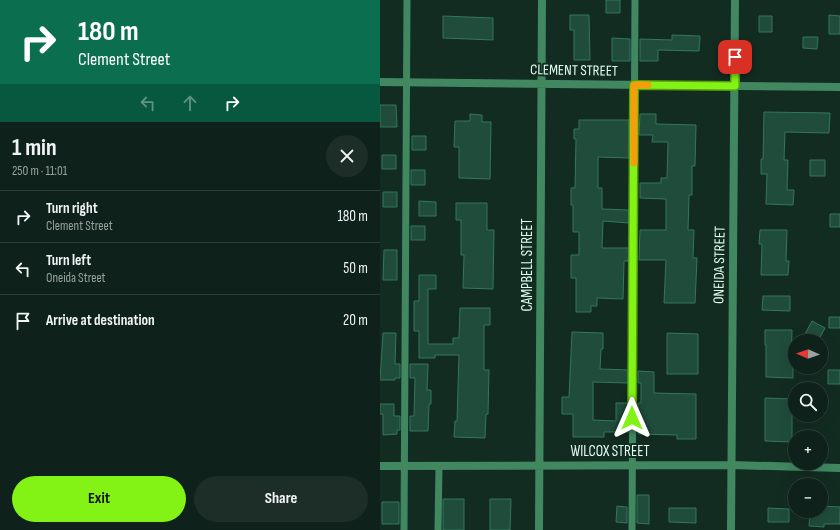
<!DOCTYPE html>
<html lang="en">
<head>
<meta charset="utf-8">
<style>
	body { margin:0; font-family:"Sofia Sans Condensed",sans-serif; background:#1c2e27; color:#f1f3f6; height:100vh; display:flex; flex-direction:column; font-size:15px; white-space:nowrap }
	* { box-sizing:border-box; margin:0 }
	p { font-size:13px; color:#9ba3a2 }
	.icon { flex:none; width:22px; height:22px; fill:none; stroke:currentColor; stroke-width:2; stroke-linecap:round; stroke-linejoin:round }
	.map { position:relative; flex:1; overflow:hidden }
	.side { display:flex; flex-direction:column; background:#0e211a; width:380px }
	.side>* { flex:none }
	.top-card { background:#0b6e4f; color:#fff; overflow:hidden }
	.needle { width:26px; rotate:272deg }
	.buttons { position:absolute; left:408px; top:334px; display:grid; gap:8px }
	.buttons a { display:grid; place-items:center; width:40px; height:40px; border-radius:50%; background:#0e211a; box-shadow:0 4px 16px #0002,0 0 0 1px #2e3e39; font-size:20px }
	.pin { position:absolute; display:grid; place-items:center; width:34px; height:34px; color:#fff; margin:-17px; border-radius:8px; box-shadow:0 2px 6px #0006 }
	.me { position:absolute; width:44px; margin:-22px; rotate:0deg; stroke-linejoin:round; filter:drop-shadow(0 0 3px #0008) }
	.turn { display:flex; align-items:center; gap:14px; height:84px; padding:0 12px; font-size:18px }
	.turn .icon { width:52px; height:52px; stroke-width:2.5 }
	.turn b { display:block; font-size:28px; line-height:34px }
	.lanes { display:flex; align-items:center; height:38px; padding:0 12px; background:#0003; justify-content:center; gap:20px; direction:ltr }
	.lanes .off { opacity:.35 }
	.round { display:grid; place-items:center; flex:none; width:42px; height:42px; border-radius:21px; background:#1c2e27 }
	.head { display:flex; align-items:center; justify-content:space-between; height:68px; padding:0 12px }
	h1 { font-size:24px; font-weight:700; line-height:30px }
	.button { display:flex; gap:8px; margin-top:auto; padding:8px 12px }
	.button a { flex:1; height:46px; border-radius:24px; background:#83f316; color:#111; font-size:16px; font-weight:700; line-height:46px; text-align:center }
	.button a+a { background:#1c2e27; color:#f1f3f6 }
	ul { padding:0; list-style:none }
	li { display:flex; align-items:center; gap:12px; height:52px; padding:0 12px; border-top:1px solid #2e3e39 }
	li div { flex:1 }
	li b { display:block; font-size:15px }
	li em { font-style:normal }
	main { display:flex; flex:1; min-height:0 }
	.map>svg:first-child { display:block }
	.building { fill:#204c3b; stroke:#34775c }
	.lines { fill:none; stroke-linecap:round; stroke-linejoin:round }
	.service { stroke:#418861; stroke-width:7 }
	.minor { stroke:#418861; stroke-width:8 }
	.route-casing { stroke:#559e0e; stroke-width:10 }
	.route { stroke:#83f316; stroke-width:7 }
	.slow { stroke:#f59e0b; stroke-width:7 }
	.labels { text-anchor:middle; stroke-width:4; stroke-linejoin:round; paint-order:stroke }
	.street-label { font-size:15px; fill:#e0fdef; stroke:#132c22 }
</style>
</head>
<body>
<main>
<section class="side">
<div class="top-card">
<div class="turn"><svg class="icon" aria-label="right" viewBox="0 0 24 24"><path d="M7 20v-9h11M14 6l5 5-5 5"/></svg><div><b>180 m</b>Clement Street</div></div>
<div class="lanes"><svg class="icon off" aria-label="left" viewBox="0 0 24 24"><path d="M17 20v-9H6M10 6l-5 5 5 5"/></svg><svg class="icon off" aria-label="ahead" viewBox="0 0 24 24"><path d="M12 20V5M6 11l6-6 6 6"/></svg><svg class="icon" aria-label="right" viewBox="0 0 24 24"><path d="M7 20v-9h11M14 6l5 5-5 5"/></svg></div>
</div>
<div class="head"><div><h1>1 min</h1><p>250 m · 11:01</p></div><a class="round"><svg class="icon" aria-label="close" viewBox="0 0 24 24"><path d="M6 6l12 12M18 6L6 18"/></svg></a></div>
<ul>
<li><svg class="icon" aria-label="right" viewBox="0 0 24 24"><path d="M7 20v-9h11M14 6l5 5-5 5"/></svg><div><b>Turn right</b><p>Clement Street</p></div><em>180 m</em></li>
<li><svg class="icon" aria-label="left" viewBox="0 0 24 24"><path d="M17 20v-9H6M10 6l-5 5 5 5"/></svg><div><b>Turn left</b><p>Oneida Street</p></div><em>50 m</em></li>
<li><svg class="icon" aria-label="arrive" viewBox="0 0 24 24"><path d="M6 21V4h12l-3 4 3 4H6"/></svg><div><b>Arrive at destination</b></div><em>20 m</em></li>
</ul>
<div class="button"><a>Exit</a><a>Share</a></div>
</section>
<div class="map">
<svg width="460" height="530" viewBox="0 0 460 530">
	<rect width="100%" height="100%" fill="#132c22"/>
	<path class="building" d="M 226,0 L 240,0 L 240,13 L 226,13 Z
		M 190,15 L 209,15 L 210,60 L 194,60 L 194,30 L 190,30 Z
		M 449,15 L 460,16 L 460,34 L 449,34 Z
		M 63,16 L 113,18 L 113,40 L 63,38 Z
		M 379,16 L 392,16 L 392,32 L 379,32 Z
		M 292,35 L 320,36 L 319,51 L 278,50 L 278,61 L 260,61 L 260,39 L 292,40 Z
		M 423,37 L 438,37 L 437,49 L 423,48 Z
		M 232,38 L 250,39 L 250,61 L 232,61 Z
		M 0,105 L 16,105 L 17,127 L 0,127 Z
		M 384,112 L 450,113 L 449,133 L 405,132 L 404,160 L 408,160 L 407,190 L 414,190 L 413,205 L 386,204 L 387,174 L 381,174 L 381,159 L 383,159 Z
		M 90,114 L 102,115 L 102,122 L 111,122 L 110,179 L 79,178 L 79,147 L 74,147 L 75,121 L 90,121 Z
		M 260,114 L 276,114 L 276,124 L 316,125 L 315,166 L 312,166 L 312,195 L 309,195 L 308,230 L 314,230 L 313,258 L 317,258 L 315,303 L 284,303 L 286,260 L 259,260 L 260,230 L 286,230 L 286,199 L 260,198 L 260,183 L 281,183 L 281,178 L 287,178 L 288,142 L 272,142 L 273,135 L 259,135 Z
		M 199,120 L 249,120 L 249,158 L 218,157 L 218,188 L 222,188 L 222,209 L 249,210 L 249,223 L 223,221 L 222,248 L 249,248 L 248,261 L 244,261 L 243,299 L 217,298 L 217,306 L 211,306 L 211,312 L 196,312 L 196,278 L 191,278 L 191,255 L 199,255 L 199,232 L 193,232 L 193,205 L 191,205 L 191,188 L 195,188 L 196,139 L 194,139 L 194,129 L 199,129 Z
		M 32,136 L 46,136 L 46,150 L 32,150 Z
		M 2,155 L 16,155 L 16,169 L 2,169 Z
		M 430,160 L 445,160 L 445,176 L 430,176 Z
		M 31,170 L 45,170 L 45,185 L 31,185 Z
		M 3,192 L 17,192 L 17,207 L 3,207 Z
		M 39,201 L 56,202 L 56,216 L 39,216 Z
		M 76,203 L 107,203 L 107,230 L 114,230 L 113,289 L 83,288 L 84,255 L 81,255 L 81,220 L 76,220 Z
		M 450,214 L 460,214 L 460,227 L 450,227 Z
		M 31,226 L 45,226 L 45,240 L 31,240 Z
		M 380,230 L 407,230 L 406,261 L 409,261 L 408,275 L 381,275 L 382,244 L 379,244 Z
		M 4,250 L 17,250 L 17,280 L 3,280 Z
		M 39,275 L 56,275 L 56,289 L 48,289 L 48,344 L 73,344 L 73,338 L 79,338 L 80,308 L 110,308 L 110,325 L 104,325 L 104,370 L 109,370 L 108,414 L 106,414 L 105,438 L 74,437 L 75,421 L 77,421 L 79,355 L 55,355 L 55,358 L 39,358 L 39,331 L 34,331 L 34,301 L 39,301 Z
		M 383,296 L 410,296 L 410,311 L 382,310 Z
		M 449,317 L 460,317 L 460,328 L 449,328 Z
		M 432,321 L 445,328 L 438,341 L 425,334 Z
		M 385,330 L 412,330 L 411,363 L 413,363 L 413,378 L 386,377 L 386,345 L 385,345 Z
		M 192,332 L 223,333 L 223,349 L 221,349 L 220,369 L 248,370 L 248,383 L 213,382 L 213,420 L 236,421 L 236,403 L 248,403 L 248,432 L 224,432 L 224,437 L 193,437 L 193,414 L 182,414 L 182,397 L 189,397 Z
		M 3,333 L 16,333 L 15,364 L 20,364 L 20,378 L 15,378 L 15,380 L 0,380 Z
		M 287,333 L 318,334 L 318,374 L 287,374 Z
		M 30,364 L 48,364 L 47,390 L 51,390 L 51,404 L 49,404 L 48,431 L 30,431 L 30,416 L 34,416 L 35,378 L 30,378 Z
		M 448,370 L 460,370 L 460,384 L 448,384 Z
		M 258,371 L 274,372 L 274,393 L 316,394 L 316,439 L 297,439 L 297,435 L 258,434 L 258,403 L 261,403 L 261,383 L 258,383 Z
		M 385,398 L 412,399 L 412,442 L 385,441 Z
		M 0,404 L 14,404 L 14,416 L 20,416 L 20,430 L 17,430 L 17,434 L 3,435 L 3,414 L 0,414 Z
		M 257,495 L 269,495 L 269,524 L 257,523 Z
		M 63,499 L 84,499 L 84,530 L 63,530 Z
		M 110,499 L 131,499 L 130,530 L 110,530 Z
		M 2,502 L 19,502 L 19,524 L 2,524 Z
		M 237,506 L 247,507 L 247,523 L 236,522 Z
		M 441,506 L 460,507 L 460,524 L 444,524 L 444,527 L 429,526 L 430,511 L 441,511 Z
		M 289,508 L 316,508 L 316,523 L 289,522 Z
		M 388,508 L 409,509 L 409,522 L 388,522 Z"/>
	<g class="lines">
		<path class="service" d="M 24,530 L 27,0
			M 58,530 L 59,466
			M 252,530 L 255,0"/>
		<path class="minor" d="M 0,82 L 460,87
			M 0,466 L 351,465 L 460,468
			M 159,530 L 162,0
			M 351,530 L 355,0"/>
	</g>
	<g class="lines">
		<defs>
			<path id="route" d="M 252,418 L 254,85 L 355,86 L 355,57"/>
		</defs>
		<use href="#route" class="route-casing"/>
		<use href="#route" class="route"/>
		<path class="slow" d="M 254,163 L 254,85 L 268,85"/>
	</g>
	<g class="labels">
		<g class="street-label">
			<text transform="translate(194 70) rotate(1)" y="5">CLEMENT STREET</text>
			<text transform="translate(147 265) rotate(-90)" y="5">CAMPBELL STREET</text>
			<text transform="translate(339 265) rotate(-89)" y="5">ONEIDA STREET</text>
			<text x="230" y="456">WILCOX STREET</text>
		</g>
	</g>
</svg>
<div class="buttons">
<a><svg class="needle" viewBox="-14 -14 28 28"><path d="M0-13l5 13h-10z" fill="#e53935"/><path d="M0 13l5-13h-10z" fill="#9ba3a2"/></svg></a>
<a><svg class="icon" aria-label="search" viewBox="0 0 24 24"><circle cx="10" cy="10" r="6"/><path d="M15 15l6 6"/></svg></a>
<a>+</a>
<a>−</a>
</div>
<div class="pin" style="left:355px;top:57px;background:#d93025"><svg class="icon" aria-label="arrive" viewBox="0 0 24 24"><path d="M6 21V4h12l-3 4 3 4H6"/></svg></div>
<svg class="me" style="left:252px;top:418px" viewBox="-20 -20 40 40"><path d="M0-17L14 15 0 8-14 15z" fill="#83f316" stroke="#fff" stroke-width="4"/></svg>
</div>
</main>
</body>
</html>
